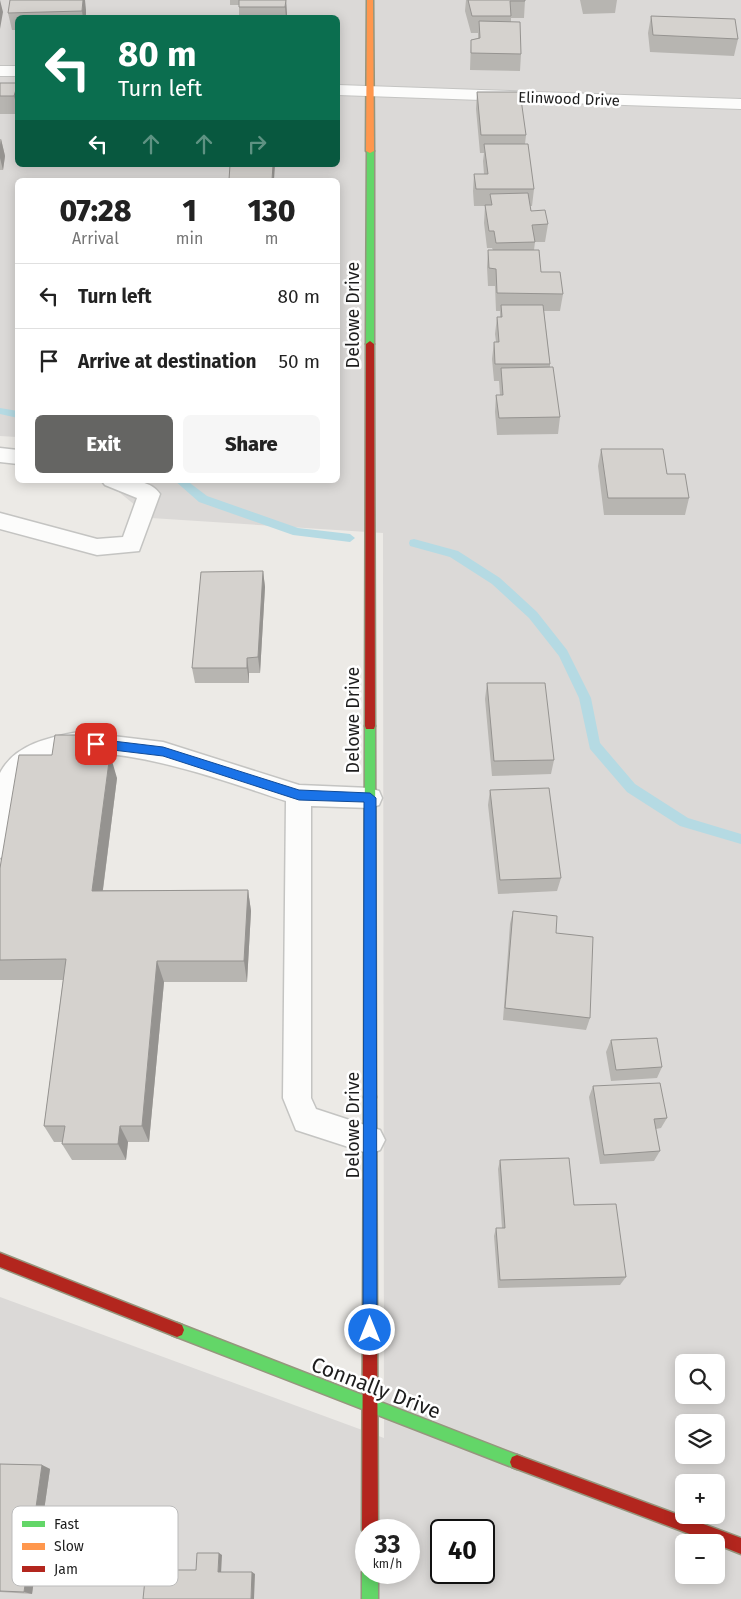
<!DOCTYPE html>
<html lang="en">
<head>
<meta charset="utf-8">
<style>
	body { margin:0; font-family:"Fira Sans",sans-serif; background:#f6f6f6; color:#222; height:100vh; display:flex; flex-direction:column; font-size:19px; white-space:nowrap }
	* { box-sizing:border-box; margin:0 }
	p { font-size:16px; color:#767676 }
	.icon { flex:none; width:28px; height:28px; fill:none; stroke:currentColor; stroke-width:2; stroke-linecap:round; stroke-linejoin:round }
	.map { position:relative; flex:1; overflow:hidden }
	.sheet { position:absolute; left:15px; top:178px; width:325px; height:305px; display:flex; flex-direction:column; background:#fff; border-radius:8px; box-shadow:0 2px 12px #0003 }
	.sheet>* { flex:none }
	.guide { position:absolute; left:15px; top:15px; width:325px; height:152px; border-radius:8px; box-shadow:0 2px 12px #0003; background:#0b6e4f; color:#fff; overflow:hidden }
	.fabs { position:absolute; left:675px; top:1354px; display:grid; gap:10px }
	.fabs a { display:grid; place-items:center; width:50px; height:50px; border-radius:8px; background:#fff; box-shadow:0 2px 12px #0003; font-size:25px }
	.speed { position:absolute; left:355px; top:1519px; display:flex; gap:10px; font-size:25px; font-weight:700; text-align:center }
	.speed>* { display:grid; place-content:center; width:65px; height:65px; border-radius:50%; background:#fff; box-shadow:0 2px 12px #0003; line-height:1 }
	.speed small { font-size:12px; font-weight:400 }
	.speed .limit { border:2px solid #111; border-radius:8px; background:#fff; color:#111 }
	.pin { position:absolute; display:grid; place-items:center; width:42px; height:42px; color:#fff; margin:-21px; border-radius:10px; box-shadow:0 2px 8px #0006 }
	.me { position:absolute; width:55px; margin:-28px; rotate:0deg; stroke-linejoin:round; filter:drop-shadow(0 0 4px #0008) }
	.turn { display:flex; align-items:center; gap:18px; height:105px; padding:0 20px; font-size:22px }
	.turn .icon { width:65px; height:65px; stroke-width:2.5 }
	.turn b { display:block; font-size:35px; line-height:42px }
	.lanes { display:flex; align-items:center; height:48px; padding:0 20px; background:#0003; justify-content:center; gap:25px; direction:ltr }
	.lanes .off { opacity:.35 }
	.eta { display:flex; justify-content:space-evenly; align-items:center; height:85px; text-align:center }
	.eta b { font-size:30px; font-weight:800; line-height:35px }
	.button { display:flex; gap:10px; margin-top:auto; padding:10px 20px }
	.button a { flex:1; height:58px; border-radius:8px; background:#656563; color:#fff; font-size:20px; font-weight:800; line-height:58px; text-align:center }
	.button a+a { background:#f6f6f6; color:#222 }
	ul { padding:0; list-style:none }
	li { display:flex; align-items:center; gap:15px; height:65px; padding:0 20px; border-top:1px solid #e0e0e0 }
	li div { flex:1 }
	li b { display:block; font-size:19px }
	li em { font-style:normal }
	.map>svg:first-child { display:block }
	.residential { fill:#dbd9d7; fill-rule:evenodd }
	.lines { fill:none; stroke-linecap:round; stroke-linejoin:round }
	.stream { fill:#b5dae3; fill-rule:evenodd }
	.lane-casing { stroke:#c4c4c2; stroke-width:3 }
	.street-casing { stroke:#c4c4c2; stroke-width:2 }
	.fast-casing { stroke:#95967d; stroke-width:3 }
	.slow-casing { stroke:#95967d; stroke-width:3 }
	.jam-casing { stroke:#95967d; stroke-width:3 }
	.lane { fill:#fcfcfb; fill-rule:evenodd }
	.street { fill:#fcfcfb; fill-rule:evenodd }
	.fast { fill:#63d668; fill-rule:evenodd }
	.slow { fill:#ff974d; fill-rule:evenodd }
	.jam { fill:#b3261e; fill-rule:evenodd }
	.wall { fill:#b7b5b1 }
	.shaded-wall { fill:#959390 }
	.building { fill:#d5d2ce; stroke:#959390 }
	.route { fill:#1a73e8; stroke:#114b97 }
	.labels { text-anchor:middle; stroke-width:5; stroke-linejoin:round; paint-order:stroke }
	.far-street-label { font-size:15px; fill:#1d1d1d; stroke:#fff }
	.street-label { font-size:18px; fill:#1d1d1d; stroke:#fff }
	.near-street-label { font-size:21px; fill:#1d1d1d; stroke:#fff }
	.key { fill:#fff; stroke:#bbb; stroke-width:1 }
	.key-label { font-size:14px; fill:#1d1d1d }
</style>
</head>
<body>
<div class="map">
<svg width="741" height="1599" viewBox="0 0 741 1599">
	<rect width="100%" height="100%" fill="#eceae6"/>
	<path class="residential" d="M 0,0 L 741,0 L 741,1599 L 0,1599 L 0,1297 L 384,1438 L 383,533 L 151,518 L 104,480 L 338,480 L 338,180 L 18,180 L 17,437 L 0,436 ZM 18,18 L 338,18 L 338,165 L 18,165 ZM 684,1362 L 716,1362 L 716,1395 L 684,1395 ZM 684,1422 L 716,1422 L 716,1455 L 684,1455 ZM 684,1482 L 716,1482 L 716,1515 L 684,1515 ZM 366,1530 L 409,1530 L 409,1572 L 366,1572 ZM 441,1530 L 484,1530 L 484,1572 L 441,1572 ZM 684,1542 L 716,1542 L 716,1575 L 684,1575 Z"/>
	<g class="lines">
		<path class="stream" d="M 0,408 L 18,411 L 18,418 L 0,414 Z
			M 174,480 L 186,480 L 207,496 L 298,528 L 350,534 L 355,538 L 350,542 L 293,535 L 199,502 Z
			M 414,539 L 458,551 L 500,578 L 537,612 L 567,650 L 591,698 L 600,743 L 635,784 L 688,818 L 741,834 L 741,844 L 680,826 L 627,792 L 590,749 L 579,698 L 559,656 L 529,618 L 492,584 L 450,557 L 410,546 L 409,543 L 410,540 Z"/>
		<defs>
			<path id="lane" d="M 0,448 L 18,450 L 18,464 L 0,462 Z
				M 101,480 C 119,480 149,477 160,494 L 139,551 L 97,555 L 0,529 L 0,513 L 97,539 L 123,537 L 137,498 L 105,485 Z
				M 79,732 L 163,742 L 299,785 L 370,788 L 379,791 L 382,798 L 379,805 L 370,808 L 311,806 L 311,1098 L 316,1109 L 380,1130 L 385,1140 L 380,1150 L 370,1154 L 296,1130 L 283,1098 L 286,801 C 231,784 68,719 25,776 C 19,784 15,834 13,847 L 9,855 L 0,858 L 0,773 C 15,744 50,737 79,732 Z"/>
			<path id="street" d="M 0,66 L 18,66 L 18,76 L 0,76 Z
				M 338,85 L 741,99 L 741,109 L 338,95 Z"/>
			<path id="fast" d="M 367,149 L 374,151 L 374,344 L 370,347 L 366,344 Z
				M 370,722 L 374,723 L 375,726 L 376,1097 L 375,1101 L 370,1103 L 365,1101 L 364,1097 L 365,726 L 366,723 Z
				M 177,1323 L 517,1455 L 522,1457 L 524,1462 L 522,1467 L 517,1469 L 177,1337 L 172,1335 L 170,1330 L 172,1325 Z
				M 366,1566 L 366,1572 L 378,1572 L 378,1599 L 362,1599 L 362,1572 Z"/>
			<path id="slow" d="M 367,0 L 373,0 L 374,151 L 370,153 L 366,151 Z"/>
			<path id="jam" d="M 370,341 L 374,344 L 375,726 L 374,729 L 366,729 L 365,726 L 366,344 Z
				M 370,1091 L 375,1093 L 376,1097 L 378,1530 L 366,1530 L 366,1536 L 362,1530 L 364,1097 L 365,1093 Z
				M 0,1253 L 182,1325 L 184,1330 L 182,1335 L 177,1337 L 0,1267 Z
				M 517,1455 L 741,1538 L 741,1554 L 716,1544 L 716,1542 L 711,1542 L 512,1467 L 510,1462 L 512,1457 Z"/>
		</defs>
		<use href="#lane" class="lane-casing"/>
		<use href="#street" class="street-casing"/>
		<use href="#fast" class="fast-casing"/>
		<use href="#slow" class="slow-casing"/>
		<use href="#jam" class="jam-casing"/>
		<use href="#lane" class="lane"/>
		<use href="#street" class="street"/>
		<use href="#fast" class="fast"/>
		<use href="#slow" class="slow"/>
		<use href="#jam" class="jam"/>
	</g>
	<path class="wall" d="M 230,0 L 286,0 L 287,18 L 239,18 L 239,5 L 230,5 Z
		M 466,0 L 525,0 L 524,18 L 511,18 L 511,22 L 521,54 L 520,71 L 470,70 L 471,40 L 478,38 L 478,33 L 471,33 L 465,11 Z
		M 580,0 L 617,0 L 615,13 L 583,14 Z
		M 86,10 L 86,18 L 18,18 L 18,30 L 12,30 L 8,13 Z
		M 651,16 L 738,39 L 734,56 L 650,52 L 648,33 Z
		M 0,83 L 18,83 L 18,114 L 0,114 Z
		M 477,92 L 526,135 L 525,144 L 534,189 L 532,206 L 530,206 L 531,211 L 548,224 L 545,242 L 535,242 L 534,250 L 541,272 L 563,294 L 560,311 L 544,311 L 550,364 L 550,367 L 560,417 L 558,434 L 497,435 L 495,412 L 496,395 L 500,395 L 499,381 L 494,381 L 492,359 L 494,342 L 496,342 L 495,334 L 497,317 L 500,317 L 500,311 L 496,311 L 495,286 L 488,286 L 487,267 L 488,250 L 493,250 L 492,248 L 487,248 L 484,223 L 485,206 L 474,206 L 473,191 L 474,174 L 484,174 L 483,161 L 484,153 L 480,153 L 476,109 Z
		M 0,139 L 1,139 L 5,156 L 3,170 L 0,170 Z
		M 601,449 L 667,474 L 689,498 L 685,515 L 604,515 L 598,466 Z
		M 263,571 L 265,587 L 260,673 L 249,673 L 249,683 L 195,683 L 192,668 Z
		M 487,683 L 554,760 L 551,774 L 492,776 L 485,699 Z
		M 88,754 L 117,778 L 103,890 L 248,890 L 251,911 L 247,982 L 164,982 L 149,1142 L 128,1142 L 126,1160 L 72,1160 L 62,1144 L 62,1142 L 54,1142 L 44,1126 L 63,980 L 0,980 L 0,868 L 52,755 Z
		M 490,790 L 561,878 L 557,891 L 498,894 L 488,805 Z
		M 513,911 L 556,933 L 590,1018 L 586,1030 L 503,1020 L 510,924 Z
		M 611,1040 L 662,1067 L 657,1078 L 611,1081 L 606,1052 Z
		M 593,1086 L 667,1118 L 661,1128 L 656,1129 L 660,1151 L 654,1161 L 600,1164 L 589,1097 Z
		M 500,1160 L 574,1205 L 626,1277 L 620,1285 L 498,1288 L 494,1236 L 496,1228 L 502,1228 L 498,1169 Z
		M 0,1464 L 42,1465 L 50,1469 L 32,1594 L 0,1592 Z"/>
	<path class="shaded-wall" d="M 0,0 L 3,12 L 0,29 Z
		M 83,0 L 85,0 L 86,10 L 86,18 L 83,18 L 82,11 Z
		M 286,0 L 287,14 L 287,18 L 286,18 L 285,7 Z
		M 18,85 L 18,110 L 14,96 Z
		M 1,139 L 5,156 L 3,170 L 0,158 L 0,145 Z
		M 273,165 L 275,165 L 274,180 L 272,180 Z
		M 263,571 L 265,587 L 260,673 L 258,657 Z
		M 247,658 L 249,673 L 249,683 L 247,668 Z
		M 83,735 L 90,759 L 80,754 Z
		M 110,754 L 117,778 L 100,912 L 92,891 Z
		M 248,890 L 251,911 L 247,982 L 244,961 Z
		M 157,961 L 164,982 L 149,1142 L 142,1126 Z
		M 120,1126 L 128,1142 L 126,1160 L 118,1144 Z
		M 42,1465 L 50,1469 L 32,1594 L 24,1592 Z
		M 219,1553 L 222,1555 L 221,1574 L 218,1572 Z
		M 252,1572 L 255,1574 L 254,1599 L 251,1599 Z"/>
	<path class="building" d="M 10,0 L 83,0 L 82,11 L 8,13 Z
		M 239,0 L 286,0 L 285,7 L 239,7 Z
		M 468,0 L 525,0 L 525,1 L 510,1 L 511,16 L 472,16 Z
		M 651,16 L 735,19 L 738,39 L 653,35 Z
		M 479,21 L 520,22 L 521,54 L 471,53 L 471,40 L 480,38 Z
		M 0,83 L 18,83 L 14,96 L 0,96 Z
		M 477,92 L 520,92 L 526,135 L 481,135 Z
		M 484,144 L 528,144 L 534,189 L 476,189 L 474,174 L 488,174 Z
		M 230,165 L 273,165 L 272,180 L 229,180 Z
		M 528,193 L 531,211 L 545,210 L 548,224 L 532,225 L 535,242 L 496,243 L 494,231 L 489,231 L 485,205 L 492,205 L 490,194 Z
		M 488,250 L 539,250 L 541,272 L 560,272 L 563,294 L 497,293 L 496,269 L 489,268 Z
		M 501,305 L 543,305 L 550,364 L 495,364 L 494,342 L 499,342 L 497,317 L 502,317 Z
		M 553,367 L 560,417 L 499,418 L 496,395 L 503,395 L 501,368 Z
		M 601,449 L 663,449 L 667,474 L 685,474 L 689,498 L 608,498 Z
		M 263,571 L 258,657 L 247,658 L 247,668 L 192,668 L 201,572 Z
		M 487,683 L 545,683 L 554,760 L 494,761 Z
		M 55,735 L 83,735 L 80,754 L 110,754 L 92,891 L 248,890 L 244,961 L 157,961 L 142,1126 L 120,1126 L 118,1144 L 62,1144 L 65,1126 L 44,1126 L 66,959 L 0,960 L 0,868 L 19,755 L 52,755 Z
		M 549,788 L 561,878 L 500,880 L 490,790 Z
		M 513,911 L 557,916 L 556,933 L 593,937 L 590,1018 L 505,1008 Z
		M 657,1038 L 662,1067 L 616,1070 L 611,1040 Z
		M 660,1083 L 667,1118 L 654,1119 L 660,1151 L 604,1155 L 593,1086 Z
		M 569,1158 L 574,1205 L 616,1204 L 626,1277 L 500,1280 L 496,1228 L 505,1228 L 500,1160 Z
		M 0,1464 L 42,1465 L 24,1592 L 0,1591 Z
		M 197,1553 L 219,1553 L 218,1572 L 252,1572 L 251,1599 L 143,1599 L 146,1570 L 196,1570 Z"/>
	<path class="route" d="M 96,739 L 163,747 L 299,790 L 370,793 L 376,798 L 377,1330 L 375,1335 L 370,1337 L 365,1335 L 363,1330 L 364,802 L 299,800 L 163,756 L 96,748 L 90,744 Z"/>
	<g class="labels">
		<g class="far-street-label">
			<text transform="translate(569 99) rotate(2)" y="5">Elinwood Drive</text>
		</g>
		<g class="street-label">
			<text transform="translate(353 315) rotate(-90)" y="6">Delowe Drive</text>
			<text transform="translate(353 720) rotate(-90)" y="6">Delowe Drive</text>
			<text transform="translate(353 1125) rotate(-90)" y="6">Delowe Drive</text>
		</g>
		<g class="near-street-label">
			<text transform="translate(376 1388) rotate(21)" y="7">Connally Drive</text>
		</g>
	</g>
	<rect x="12" y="1506" width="166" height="80" rx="8" class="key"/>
	<rect x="22" y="1521" width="23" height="6" fill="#63d668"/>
	<rect x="22" y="1543" width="23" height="7" fill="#ff974d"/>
	<rect x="22" y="1566" width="23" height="6" fill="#b3261e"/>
	<g class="key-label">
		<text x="54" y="1529">Fast</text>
		<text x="54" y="1551">Slow</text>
		<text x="54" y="1574">Jam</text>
	</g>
</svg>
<div class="fabs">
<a><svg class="icon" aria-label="search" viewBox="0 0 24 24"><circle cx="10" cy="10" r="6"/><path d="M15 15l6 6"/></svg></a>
<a><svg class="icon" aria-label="layers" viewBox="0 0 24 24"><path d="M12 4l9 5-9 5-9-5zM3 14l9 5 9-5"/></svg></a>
<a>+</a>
<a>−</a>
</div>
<div class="speed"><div>33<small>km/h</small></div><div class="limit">40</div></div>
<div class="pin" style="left:96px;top:744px;background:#d93025"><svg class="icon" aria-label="arrive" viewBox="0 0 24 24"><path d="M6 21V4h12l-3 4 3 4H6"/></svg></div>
<svg class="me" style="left:370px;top:1330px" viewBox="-20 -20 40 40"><circle r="17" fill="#1a73e8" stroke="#fff" stroke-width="3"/><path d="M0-11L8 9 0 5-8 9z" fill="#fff"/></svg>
<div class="guide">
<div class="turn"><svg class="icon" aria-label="left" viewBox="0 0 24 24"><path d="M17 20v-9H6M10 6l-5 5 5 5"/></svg><div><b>80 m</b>Turn left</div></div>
<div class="lanes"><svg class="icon" aria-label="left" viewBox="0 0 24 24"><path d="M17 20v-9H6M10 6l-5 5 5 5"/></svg><svg class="icon off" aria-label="ahead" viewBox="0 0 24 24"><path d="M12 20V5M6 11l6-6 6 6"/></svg><svg class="icon off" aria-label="ahead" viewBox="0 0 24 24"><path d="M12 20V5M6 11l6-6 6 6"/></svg><svg class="icon off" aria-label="right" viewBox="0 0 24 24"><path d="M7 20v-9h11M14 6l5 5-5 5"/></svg></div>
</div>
<section class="sheet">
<div class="eta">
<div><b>07:28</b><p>Arrival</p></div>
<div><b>1</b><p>min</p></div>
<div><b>130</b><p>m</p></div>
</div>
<ul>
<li><svg class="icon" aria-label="left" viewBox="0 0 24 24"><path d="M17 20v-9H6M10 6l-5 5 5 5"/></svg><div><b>Turn left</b></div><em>80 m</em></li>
<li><svg class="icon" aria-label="arrive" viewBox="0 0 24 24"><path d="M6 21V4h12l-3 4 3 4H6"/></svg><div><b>Arrive at destination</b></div><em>50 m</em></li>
</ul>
<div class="button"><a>Exit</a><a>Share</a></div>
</section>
</div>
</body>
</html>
